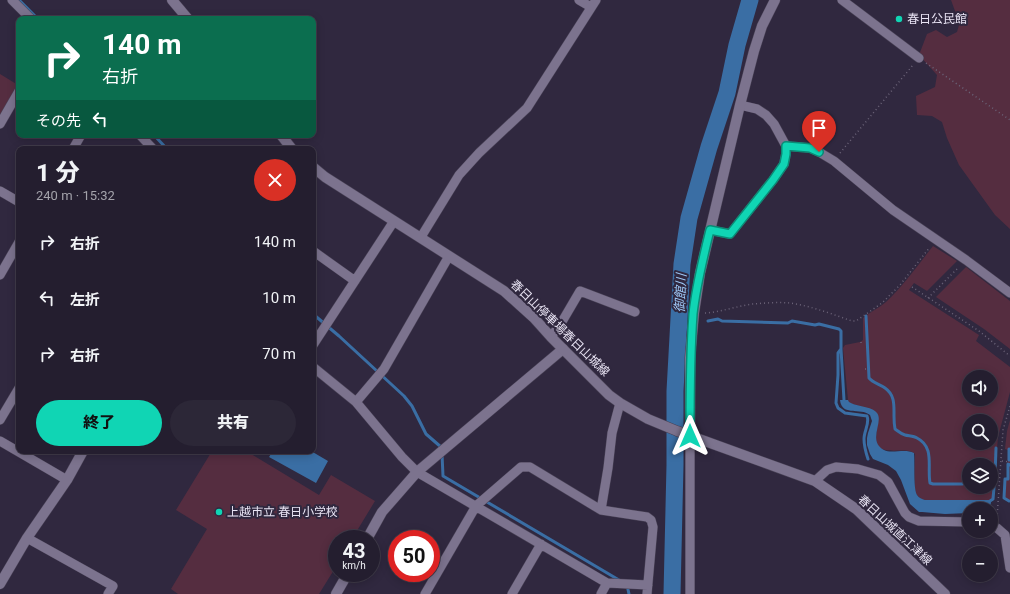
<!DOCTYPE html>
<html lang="ja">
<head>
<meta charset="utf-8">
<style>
	body { margin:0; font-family:Roboto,"Noto Sans JP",sans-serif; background:#2c2737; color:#f1f3f6; height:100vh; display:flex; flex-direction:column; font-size:15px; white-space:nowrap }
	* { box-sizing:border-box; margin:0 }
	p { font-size:13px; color:#a3a2aa }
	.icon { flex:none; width:22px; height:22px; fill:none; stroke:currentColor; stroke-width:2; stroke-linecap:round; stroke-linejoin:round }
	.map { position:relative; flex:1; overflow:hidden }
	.panel { position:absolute; left:16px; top:146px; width:300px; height:308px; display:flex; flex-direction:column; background:#241e2f; border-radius:8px; box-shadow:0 2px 10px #0003,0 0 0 1px #413c4b }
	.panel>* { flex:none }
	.top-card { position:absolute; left:16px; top:16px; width:300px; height:122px; border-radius:8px; box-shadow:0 2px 10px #0003,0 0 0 1px #413c4b; background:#0b6e4f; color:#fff; overflow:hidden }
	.fabs { position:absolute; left:962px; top:370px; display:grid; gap:8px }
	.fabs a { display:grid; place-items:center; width:36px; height:36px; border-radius:50%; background:#241e2f; box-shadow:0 2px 10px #0003,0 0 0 1px #413c4b; font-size:20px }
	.speed { position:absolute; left:328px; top:530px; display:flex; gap:8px; font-size:20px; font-weight:700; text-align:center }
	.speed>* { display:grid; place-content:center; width:52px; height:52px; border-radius:50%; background:#241e2f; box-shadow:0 2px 10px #0003,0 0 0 1px #413c4b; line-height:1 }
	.speed small { font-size:10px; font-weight:400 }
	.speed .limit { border:6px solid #d22; background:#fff; color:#111 }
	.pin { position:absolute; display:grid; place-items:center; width:34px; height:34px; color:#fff; margin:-41px -17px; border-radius:50% 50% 50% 0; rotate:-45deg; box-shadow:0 0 4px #0007 }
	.pin .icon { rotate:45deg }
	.me { position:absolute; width:44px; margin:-22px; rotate:0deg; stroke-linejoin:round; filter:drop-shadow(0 0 3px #0008) }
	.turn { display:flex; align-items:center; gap:14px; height:84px; padding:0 20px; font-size:18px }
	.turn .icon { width:52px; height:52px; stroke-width:2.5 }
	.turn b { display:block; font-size:28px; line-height:34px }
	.then { display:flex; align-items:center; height:38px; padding:0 20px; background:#0003; gap:8px; font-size:15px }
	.round { display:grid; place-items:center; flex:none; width:42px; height:42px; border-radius:21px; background:#2c2737 }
	.head { display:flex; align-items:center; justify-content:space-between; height:68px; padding:0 20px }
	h1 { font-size:24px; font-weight:800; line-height:30px }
	.cta { display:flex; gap:8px; margin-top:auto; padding:8px 20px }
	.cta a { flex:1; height:46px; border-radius:24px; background:#10d5b4; color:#111; font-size:16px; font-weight:800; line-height:46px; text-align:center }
	.cta a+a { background:#2c2737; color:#f1f3f6 }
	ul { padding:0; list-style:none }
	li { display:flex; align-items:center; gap:12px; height:56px; padding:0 20px }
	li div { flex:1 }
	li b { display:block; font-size:15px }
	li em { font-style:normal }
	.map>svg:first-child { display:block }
	.green { fill:#552d40; fill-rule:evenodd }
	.water { fill:#3a6ea4 }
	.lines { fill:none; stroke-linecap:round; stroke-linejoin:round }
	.stream { stroke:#3a6ea4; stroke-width:3 }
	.river { stroke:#3a6ea4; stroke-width:17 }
	.minor-casing { stroke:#4a4357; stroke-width:10 }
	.tertiary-casing { stroke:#4a4357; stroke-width:11 }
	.secondary-casing { stroke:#4a4357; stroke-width:11 }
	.path { stroke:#6b6378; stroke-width:1.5; stroke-dasharray:1 3; stroke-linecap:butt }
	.minor { stroke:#7c738e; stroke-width:9 }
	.tertiary { stroke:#7c738e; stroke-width:10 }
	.secondary { stroke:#7c738e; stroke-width:10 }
	.route-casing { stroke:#0a8a75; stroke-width:10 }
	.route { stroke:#10d5b4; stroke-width:7 }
	.poi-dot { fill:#10d5b4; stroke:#30283f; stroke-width:1.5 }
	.labels { text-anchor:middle; stroke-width:4; stroke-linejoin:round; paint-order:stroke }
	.poi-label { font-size:12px; fill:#e9e4f4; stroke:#30283f; text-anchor:start }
	.street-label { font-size:12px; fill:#e9e4f4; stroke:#30283f }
	.water-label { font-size:13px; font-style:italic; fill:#9fc9f7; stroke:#30283f }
</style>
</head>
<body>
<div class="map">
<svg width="1010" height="594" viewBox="0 0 1010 594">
	<rect width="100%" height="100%" fill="#30283f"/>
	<path class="green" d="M 951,0 L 1010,0 L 1010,229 L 995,215 L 959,165 L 947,138 L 942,122 L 932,116 L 917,115 L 916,96 L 935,87 L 937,75 L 919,55 L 927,34 L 936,30 L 947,37 L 957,32 L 961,18 L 955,11 Z
		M 0,74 L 18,85 L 0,116 Z
		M 933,246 L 957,261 L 927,291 L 914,283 L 909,290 L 979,335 L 976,341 L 1010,367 L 1010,392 L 998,437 L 993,498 L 989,501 L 925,500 C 922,499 919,498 917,495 C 913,491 915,461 915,454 C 906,445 877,459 876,439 C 876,432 878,424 878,416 L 865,408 L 849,403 L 848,400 L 843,348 L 845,345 L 860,342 L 863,340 L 863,318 C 870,312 879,308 886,302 C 904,285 918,265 933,246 ZM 969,377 L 991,377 L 991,399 L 969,399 ZM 969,421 L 991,421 L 991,443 L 969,443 ZM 969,465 L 991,465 L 991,487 L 969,487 Z
		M 966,267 L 1010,301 L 1010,349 L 984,329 L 936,297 Z
		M 1010,420 L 1010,501 L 1009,501 L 1005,498 L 1006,477 L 1007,477 L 1008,450 L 1005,449 L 1007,431 Z
		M 212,451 L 246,451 L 319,495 L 331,475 L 375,501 L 352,539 L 337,539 L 337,565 L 319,594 L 178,594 L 171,589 L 207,529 L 176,510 Z"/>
	<path class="water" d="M 840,400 L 848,400 L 849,402 C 856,407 872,406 877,413 C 884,422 867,441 884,450 C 892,454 905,448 914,453 C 915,461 913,489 917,495 C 919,498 922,499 925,500 L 989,500 L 991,502 L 990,509 L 969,509 L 969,513 L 945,514 L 922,512 L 919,512 L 910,504 L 901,480 L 896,471 L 888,465 L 873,459 L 870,454 L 867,445 L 867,438 L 868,433 L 872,421 L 870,415 C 860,407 842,417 840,400 Z
		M 273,451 L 311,451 L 328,461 L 316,483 L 269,457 Z"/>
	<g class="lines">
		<path class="stream" d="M 19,0 L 38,19
			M 154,135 L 167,149
			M 313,314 L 339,336 L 404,396 L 412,406 L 426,434 L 441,447 L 441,448
			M 866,316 L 869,378 C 873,383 880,384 885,388 C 895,395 894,405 894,416 C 894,420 894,424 895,429 C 898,431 901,434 905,435 C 909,436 914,436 917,438 C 935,447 927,467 930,483 L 933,484 L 962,484 L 969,482
			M 708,321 L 718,319 L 722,321 L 788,323 L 792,321 L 815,325 L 819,324 L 839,329 L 841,331 L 841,349 L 844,400
			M 841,349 L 838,353 L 838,375 L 836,403 L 838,408 L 845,413 L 867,416 C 870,423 864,431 864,439 C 864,446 866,453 868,459
			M 442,454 L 443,476 L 619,580
			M 1009,460 L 1009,449
			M 995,476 L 996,448
			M 990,501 L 993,499 L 995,476 L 991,476
			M 1009,501 L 1004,498 L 1005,479 L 1008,479 L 1008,464 L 1010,465
			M 627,585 L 629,594"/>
		<path class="river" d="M 672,594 L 675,465 L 675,391 L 682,264 L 689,218 L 709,147 L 727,93 L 737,45 L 750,0"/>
		<defs>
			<path id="minor" d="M 12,0 L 31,19
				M 579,0 L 591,7
				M 842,0 L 919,58
				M 0,124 L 19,91
				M 140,135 L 153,149
				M 786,146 L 810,148 L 819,152 L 834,161 L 893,210 L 966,260 L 1010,293
				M 73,149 L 81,135
				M 0,191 L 19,202
				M 710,230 L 730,234 L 773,180 L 784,164 L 786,154 L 786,146 L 774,124 L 766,115 L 757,109 L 740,105
				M 421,237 L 459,175 L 479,153 L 527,108 L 596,0
				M 313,251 L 355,281
				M 0,275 L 19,242
				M 551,337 L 563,320 L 580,291 L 635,312
				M 313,345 L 394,221
				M 313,367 L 356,402 L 402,457 L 417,472 L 607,583 L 648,585
				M 356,402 L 384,369 L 449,256
				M 0,420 L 19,388
				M 0,441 L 67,480
				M 815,481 L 827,470 L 836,467 L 858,469 L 879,475 L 888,482 L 905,513 L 909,517 L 919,521 L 969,522
				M 601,510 L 608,468 L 612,433 L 620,403
				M 991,526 L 997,528 L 1005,535 L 1010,568
				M 27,538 L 113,586 L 108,594
				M 425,594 L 476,506 L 521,467 L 530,467 L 601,510 L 647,517 L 651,520 L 653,527 L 647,594
				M 512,594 L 541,544
				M 601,594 L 607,583
				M 690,594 L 690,436"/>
			<path id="tertiary" d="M 367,539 L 382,512 L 417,472 L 563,349
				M 0,584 L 27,538 L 67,480 L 83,451
				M 336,594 L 348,573"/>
			<path id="secondary" d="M 172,0 L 188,19
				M 281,135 L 292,149
				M 313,167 L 325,177 L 504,291 L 534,318 L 551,337 L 609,395 L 620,403 L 648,419 L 677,431 L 815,481 L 856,509 L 945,594
				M 690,436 L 690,358 L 694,313 L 700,273 L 740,105 L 754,51 L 762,26 L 775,0"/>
		</defs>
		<use href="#minor" class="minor-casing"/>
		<use href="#tertiary" class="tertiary-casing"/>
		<use href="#secondary" class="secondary-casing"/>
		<path class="path" d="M 926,63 L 1010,120
			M 840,153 L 913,65
			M 912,287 L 979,331 L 1010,356
			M 928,298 L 959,267
			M 705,313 C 721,312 737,306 753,304 C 765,303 778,302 790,303 C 811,306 832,314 852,321 L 856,321 L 882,303 L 900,285 L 930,247
			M 861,343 L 861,342
			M 865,369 L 866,369
			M 1002,461 L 1010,462
			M 997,518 L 1003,430 L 1010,406"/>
		<use href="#minor" class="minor"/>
		<use href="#tertiary" class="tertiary"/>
		<use href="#secondary" class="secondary"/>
	</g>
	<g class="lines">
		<defs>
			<path id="route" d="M 690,436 C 690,396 690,355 693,314 C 696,286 703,258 710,230 L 730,234 L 773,180 L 784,164 L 786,154 L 786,146 L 810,148 L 819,152"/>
		</defs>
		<use href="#route" class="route-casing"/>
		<use href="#route" class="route"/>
	</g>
	<g class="poi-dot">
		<circle cx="899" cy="19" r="4"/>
		<circle cx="219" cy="512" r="4"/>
	</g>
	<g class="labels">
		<g class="poi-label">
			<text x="907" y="23">春日公民館</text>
			<text x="227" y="516">上越市立 春日小学校</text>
		</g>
		<g class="street-label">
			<text transform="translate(560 328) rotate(44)" y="4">春日山停車場春日山城線</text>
			<text transform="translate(895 530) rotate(43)" y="4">春日山城直江津線</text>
		</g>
		<g class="water-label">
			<text transform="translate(680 293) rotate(-87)" y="5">御館川</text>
		</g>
	</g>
</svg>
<div class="fabs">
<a><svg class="icon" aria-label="sound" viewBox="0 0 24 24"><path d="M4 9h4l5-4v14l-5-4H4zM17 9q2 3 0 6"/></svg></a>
<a><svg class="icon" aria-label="search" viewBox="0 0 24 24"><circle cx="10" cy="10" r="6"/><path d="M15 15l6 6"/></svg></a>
<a><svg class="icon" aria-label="layers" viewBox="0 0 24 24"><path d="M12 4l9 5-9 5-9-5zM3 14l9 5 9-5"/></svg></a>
<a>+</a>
<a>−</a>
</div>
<div class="speed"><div>43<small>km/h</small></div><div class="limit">50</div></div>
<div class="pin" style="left:819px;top:152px;background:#d93025"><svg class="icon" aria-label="arrive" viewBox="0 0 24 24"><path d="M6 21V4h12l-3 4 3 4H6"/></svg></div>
<svg class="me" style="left:690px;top:436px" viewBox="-20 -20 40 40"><path d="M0-17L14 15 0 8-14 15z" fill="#10d5b4" stroke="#fff" stroke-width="4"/></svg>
<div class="top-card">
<div class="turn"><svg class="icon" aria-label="right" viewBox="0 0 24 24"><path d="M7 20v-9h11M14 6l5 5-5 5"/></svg><div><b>140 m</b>右折</div></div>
<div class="then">その先<svg class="icon" aria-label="left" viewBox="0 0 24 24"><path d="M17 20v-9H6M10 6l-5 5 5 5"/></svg></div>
</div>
<section class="panel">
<div class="head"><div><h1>1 分</h1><p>240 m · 15:32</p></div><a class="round" style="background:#d93025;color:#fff"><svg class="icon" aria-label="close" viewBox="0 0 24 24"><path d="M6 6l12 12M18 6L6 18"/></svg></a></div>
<ul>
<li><svg class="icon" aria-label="right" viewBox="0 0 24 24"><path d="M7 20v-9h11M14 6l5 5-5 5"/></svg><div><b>右折</b></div><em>140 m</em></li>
<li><svg class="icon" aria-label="left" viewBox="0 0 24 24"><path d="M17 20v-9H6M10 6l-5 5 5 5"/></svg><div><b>左折</b></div><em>10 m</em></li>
<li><svg class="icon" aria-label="right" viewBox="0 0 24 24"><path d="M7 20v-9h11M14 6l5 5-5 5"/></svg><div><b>右折</b></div><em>70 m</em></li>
</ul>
<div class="cta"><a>終了</a><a>共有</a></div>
</section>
</div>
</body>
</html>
